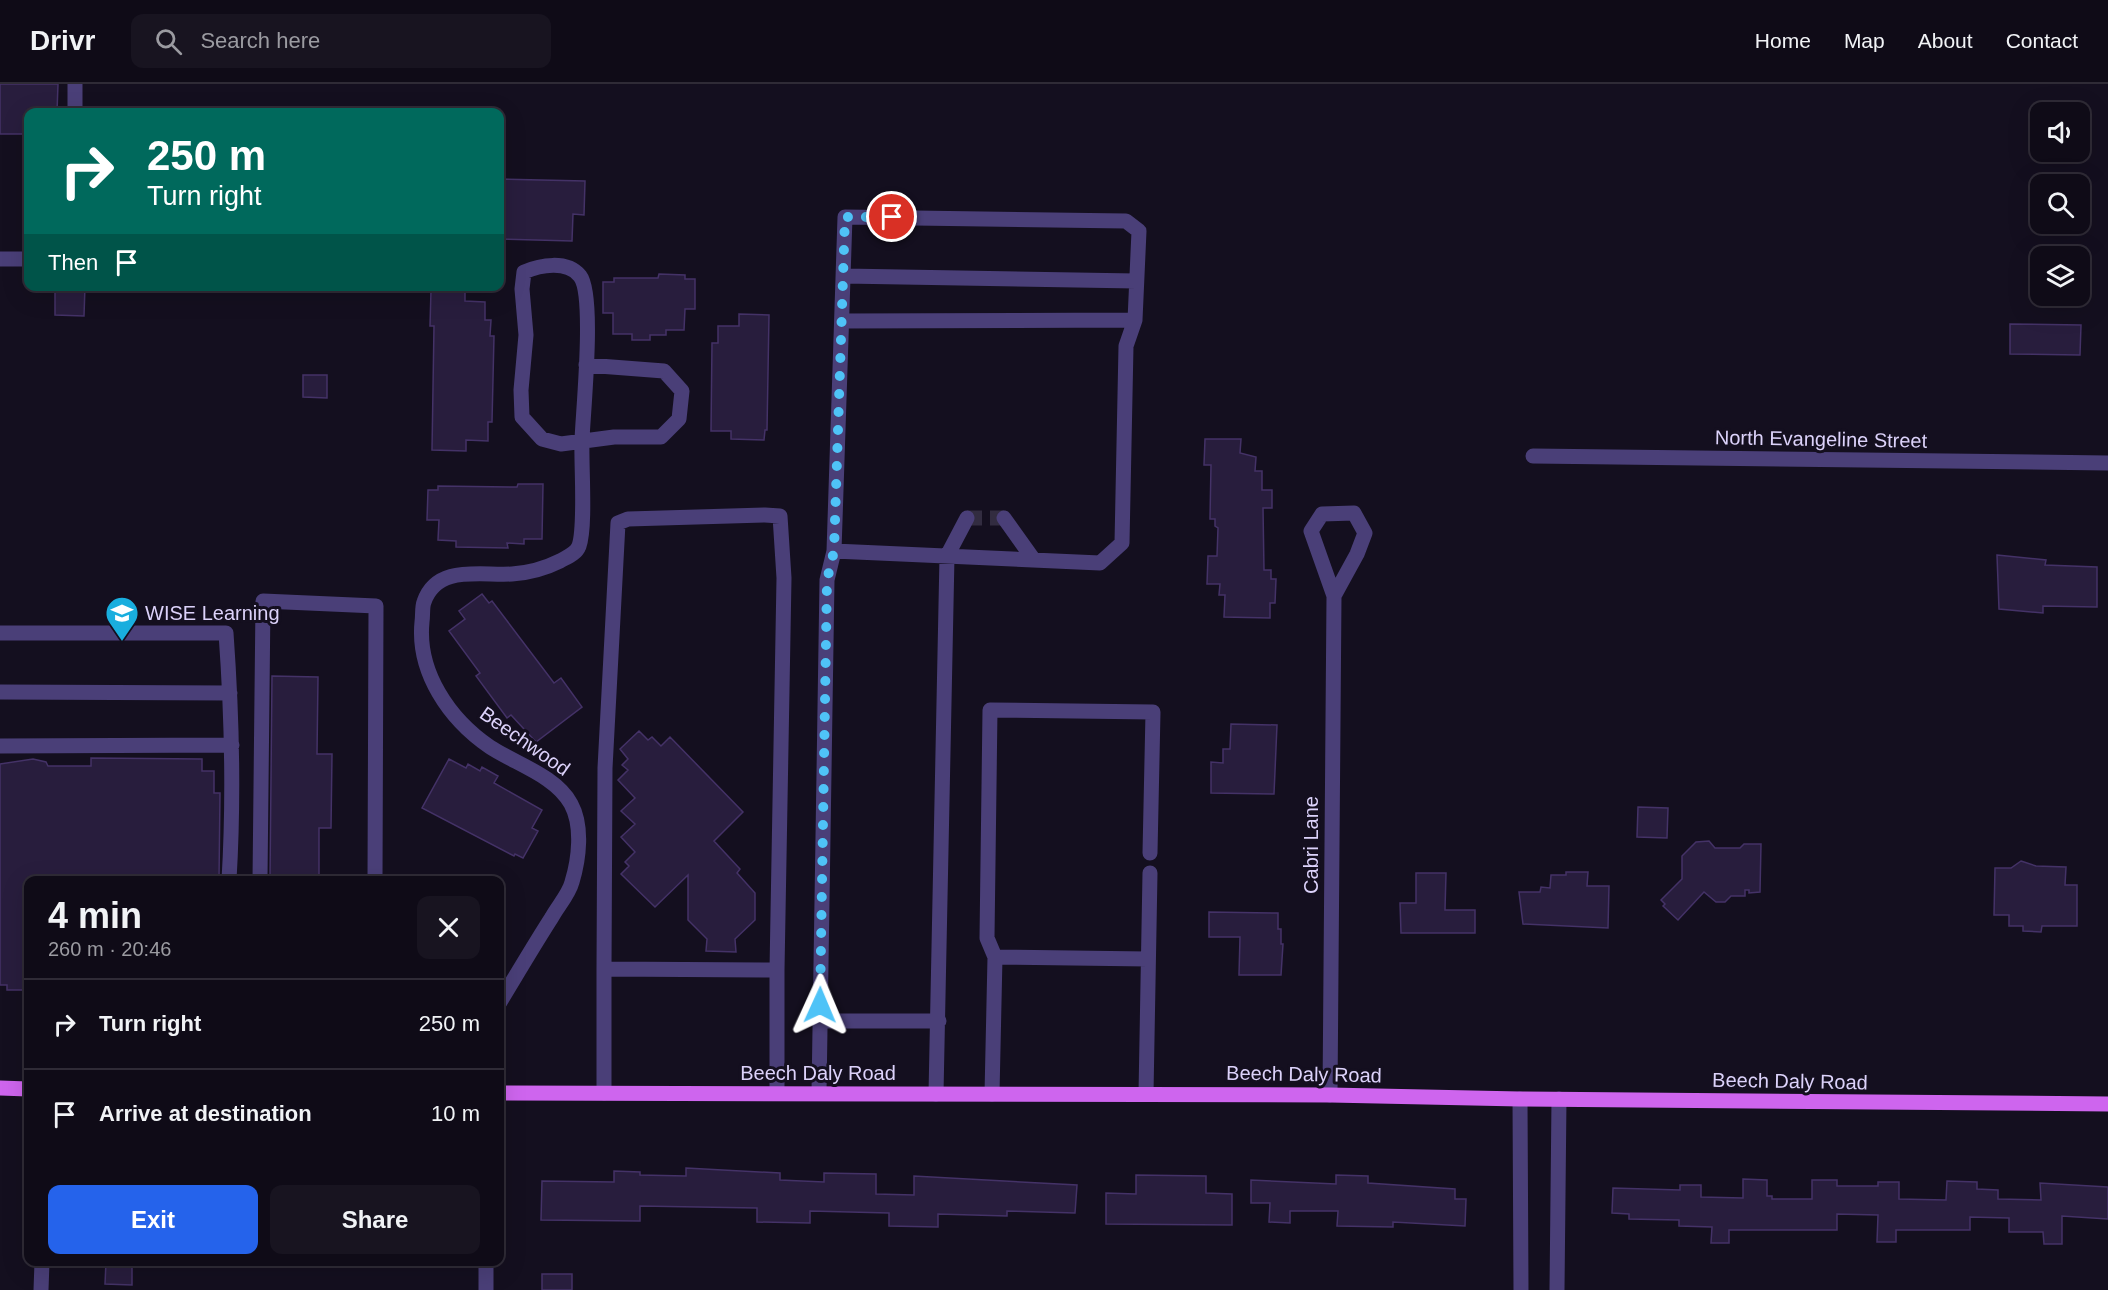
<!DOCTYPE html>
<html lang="en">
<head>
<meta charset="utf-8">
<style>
	body { margin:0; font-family:Arial,sans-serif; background:#181420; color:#f1f3f6; height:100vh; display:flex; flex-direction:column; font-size:22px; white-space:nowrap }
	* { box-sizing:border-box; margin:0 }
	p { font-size:20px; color:#9b9ba1 }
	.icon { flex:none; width:33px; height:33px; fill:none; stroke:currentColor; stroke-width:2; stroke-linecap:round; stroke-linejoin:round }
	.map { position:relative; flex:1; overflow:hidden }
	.details { position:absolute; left:24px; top:792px; width:480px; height:390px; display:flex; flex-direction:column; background:#0f0b17; border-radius:12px; box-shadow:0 6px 24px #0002,0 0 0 2px #2f2b36 }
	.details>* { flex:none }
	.top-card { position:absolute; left:24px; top:24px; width:480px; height:183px; border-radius:12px; box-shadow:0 6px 24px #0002,0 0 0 2px #2f2b36; background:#00695c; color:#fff; overflow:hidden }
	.fabs { position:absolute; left:2030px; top:18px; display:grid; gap:12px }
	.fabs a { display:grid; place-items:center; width:60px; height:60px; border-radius:12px; background:#0f0b17; box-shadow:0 6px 24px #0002,0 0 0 2px #2f2b36; font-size:30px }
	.pin { position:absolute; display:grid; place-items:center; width:51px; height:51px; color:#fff; margin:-26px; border:3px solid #fff; border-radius:50%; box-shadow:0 2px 6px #0007 }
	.me { position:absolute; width:66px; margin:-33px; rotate:1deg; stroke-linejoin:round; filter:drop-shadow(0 0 4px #0008) }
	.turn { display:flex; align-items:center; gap:21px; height:126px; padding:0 24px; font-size:27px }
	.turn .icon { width:78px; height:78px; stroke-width:2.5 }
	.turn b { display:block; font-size:42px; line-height:51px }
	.then { display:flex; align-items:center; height:57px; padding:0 24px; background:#0003; gap:12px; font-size:22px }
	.round { display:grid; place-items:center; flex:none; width:63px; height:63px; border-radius:12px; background:#181420 }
	.overview { display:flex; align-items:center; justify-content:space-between; height:102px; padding:0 24px }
	h1 { font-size:36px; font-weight:700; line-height:45px }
	.primary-button { display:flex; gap:12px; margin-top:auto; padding:12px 24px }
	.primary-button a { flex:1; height:69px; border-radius:12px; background:#2563eb; color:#fff; font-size:24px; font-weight:700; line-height:69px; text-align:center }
	.primary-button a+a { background:#181420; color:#f1f3f6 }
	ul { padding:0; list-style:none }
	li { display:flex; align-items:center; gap:18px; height:90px; padding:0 24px; border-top:2px solid #2f2b36 }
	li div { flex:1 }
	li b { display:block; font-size:22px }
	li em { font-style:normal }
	header { display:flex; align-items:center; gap:36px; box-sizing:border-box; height:84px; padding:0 30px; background:#0f0b17; border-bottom:2px solid #2f2b36 }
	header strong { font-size:28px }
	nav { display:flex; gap:33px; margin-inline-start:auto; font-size:21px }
	.search { width:420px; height:54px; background:#181420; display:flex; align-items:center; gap:15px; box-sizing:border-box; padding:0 21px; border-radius:12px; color:#9b9ba1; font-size:22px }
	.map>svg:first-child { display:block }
	.building { fill:#281d3d; stroke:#443267; stroke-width:1.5 }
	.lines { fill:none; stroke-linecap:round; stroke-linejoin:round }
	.minor-tunnel { stroke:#322c40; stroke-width:15; stroke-dasharray:15 8; stroke-linecap:butt }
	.minor { stroke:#4a3f78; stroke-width:15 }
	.major { stroke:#ce65ee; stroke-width:15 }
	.route { stroke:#4fc3f7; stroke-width:10; stroke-dasharray:0 18 }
	.labels { text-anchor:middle; stroke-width:6; stroke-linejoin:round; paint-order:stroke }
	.street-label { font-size:20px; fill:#dcd2fa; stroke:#140f1f }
	.poi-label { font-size:20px; fill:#dcd2fa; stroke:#140f1f; text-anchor:start }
</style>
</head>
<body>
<header>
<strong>Drivr</strong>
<div class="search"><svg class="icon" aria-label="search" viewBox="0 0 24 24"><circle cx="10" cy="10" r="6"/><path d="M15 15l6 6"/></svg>Search here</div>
<nav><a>Home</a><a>Map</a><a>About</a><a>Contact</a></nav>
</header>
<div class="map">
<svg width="2108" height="1206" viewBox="0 0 2108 1206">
	<rect width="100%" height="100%" fill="#140f1f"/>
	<path class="building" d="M 0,0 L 58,0 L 57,28 L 28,28 L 28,50 L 0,50 Z
		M 500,95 L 585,97 L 584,131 L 573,130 L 572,157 L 500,155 Z
		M 659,190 L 685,191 L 685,195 L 695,195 L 695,225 L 685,225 L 684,246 L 666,246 L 666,251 L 650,251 L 650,256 L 632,256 L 632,250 L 613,250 L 613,229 L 603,229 L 603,198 L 614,198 L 614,194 L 658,194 Z
		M 55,202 L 85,202 L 84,232 L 55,231 Z
		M 431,206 L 465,206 L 465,217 L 485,218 L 485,236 L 491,236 L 490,252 L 494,252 L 492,338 L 488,338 L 488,357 L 466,356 L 466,367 L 432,366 L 434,242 L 430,242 Z
		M 739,230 L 769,231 L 767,346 L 765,346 L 764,356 L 731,355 L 731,347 L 711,347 L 712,259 L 718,259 L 718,242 L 739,242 Z
		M 2010,240 L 2081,241 L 2080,271 L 2010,270 Z
		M 303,291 L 327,291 L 327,314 L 303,313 Z
		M 1205,355 L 1241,355 L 1240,369 L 1256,373 L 1255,387 L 1262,387 L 1262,406 L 1272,406 L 1272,424 L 1263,424 L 1264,486 L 1271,486 L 1271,495 L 1276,495 L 1275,519 L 1270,519 L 1270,534 L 1224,533 L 1225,511 L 1219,511 L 1220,500 L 1207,500 L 1208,472 L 1217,472 L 1218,444 L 1215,442 L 1215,435 L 1210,435 L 1211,381 L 1204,381 Z
		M 518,400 L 543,400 L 542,455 L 524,455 L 524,460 L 507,459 L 508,464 L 456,463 L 456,457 L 438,456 L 439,436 L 427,436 L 428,406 L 438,406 L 438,402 L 517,403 Z
		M 1997,471 L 2046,476 L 2045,481 L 2097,483 L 2097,523 L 2043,522 L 2043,529 L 1999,525 Z
		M 482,510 L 489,519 L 492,517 L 554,599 L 561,594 L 582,623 L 536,658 L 511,631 L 507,634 L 476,592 L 480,589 L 449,547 L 465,535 L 459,527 Z
		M 272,592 L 318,593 L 317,670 L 332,670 L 331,744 L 319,744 L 319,796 L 270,796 Z
		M 1231,640 L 1277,641 L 1274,710 L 1211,709 L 1211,678 L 1223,679 L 1223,665 L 1230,665 Z
		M 639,647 L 648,656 L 652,653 L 661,662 L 670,653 L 743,728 L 714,757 L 740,785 L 737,789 L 755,809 L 755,836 L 735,855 L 736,868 L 706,867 L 707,855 L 688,836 L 688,791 L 655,823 L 621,790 L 629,782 L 625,778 L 635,768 L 621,753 L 635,740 L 621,727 L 635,714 L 618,696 L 628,686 L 622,681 L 628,675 L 620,665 Z
		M 91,674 L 202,675 L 202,687 L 214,687 L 214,709 L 220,709 L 219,796 L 28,796 L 28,906 L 7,906 L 7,901 L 0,901 L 0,680 L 33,675 L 46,678 L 48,682 L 91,682 Z
		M 449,675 L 466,684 L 468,680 L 480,687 L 482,683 L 498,692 L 494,699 L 542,726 L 532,744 L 538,747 L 523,774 L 515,770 L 514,772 L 422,724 Z
		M 1638,723 L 1668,724 L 1667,754 L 1637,753 Z
		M 1709,757 L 1715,764 L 1740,764 L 1744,760 L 1761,760 L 1760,808 L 1749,809 L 1749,806 L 1745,806 L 1745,812 L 1731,812 L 1725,818 L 1716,818 L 1704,808 L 1678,836 L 1663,822 L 1665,820 L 1661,816 L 1682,795 L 1682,772 L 1696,758 Z
		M 2021,777 L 2036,782 L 2066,783 L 2065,801 L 2077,801 L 2077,842 L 2042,842 L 2041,848 L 2023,847 L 2023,842 L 2009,842 L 2009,831 L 1994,831 L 1995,784 L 2011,784 Z
		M 1566,788 L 1588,788 L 1587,802 L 1609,802 L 1608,844 L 1523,840 L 1519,808 L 1540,808 L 1541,803 L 1550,804 L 1551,791 L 1566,791 Z
		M 1416,789 L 1446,789 L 1445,826 L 1475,826 L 1475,849 L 1401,849 L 1400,819 L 1416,819 Z
		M 1209,828 L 1278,829 L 1278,845 L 1281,845 L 1281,860 L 1283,860 L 1281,891 L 1239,891 L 1240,853 L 1209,853 Z
		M 686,1084 L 780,1089 L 780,1096 L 824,1098 L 824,1089 L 876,1090 L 876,1110 L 914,1111 L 914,1092 L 1077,1101 L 1075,1129 L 1007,1127 L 1007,1132 L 938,1130 L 938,1143 L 889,1142 L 889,1129 L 810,1127 L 810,1139 L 757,1138 L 757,1124 L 640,1122 L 640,1137 L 541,1136 L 542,1097 L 614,1098 L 614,1087 L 640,1088 L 640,1091 L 686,1092 Z
		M 1136,1091 L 1206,1092 L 1206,1109 L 1232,1110 L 1232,1141 L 1106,1140 L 1106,1109 L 1136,1110 Z
		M 1336,1091 L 1368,1092 L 1368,1099 L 1455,1105 L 1455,1115 L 1466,1115 L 1465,1142 L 1393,1138 L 1393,1143 L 1337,1142 L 1338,1127 L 1290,1127 L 1290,1139 L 1269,1138 L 1270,1119 L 1251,1119 L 1251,1096 L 1336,1100 Z
		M 1743,1095 L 1767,1096 L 1767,1112 L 1772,1112 L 1772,1115 L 1812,1115 L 1812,1096 L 1837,1096 L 1837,1102 L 1878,1102 L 1878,1098 L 1899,1098 L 1899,1115 L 1946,1116 L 1947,1097 L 1977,1098 L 1977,1105 L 1998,1106 L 1998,1115 L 2041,1116 L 2040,1099 L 2108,1103 L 2108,1135 L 2062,1132 L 2062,1160 L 2044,1160 L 2043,1148 L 2009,1148 L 2009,1134 L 1970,1133 L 1970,1146 L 1896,1146 L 1896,1158 L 1877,1158 L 1878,1131 L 1837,1130 L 1837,1146 L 1729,1146 L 1729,1159 L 1711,1159 L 1712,1143 L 1679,1142 L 1679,1136 L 1629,1135 L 1629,1130 L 1612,1129 L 1613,1104 L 1680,1106 L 1680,1101 L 1701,1101 L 1701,1113 L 1743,1114 Z
		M 106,1178 L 132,1178 L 132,1201 L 105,1200 Z
		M 542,1190 L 572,1190 L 572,1206 L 542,1206 Z"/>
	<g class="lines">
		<path class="minor-tunnel" d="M 967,434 L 1004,434"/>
		<path class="minor" d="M 75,28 L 75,0
			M 0,175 L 28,175
			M 844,192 L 1136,197
			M 1533,372 L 2108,379
			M 1004,434 L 1034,476
			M 834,467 L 1100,479 L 1122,459 L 1126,262 L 1135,236
			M 0,549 L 226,549 C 232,632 234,713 229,796
			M 0,608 L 230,609
			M 0,662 L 232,661
			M 260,796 L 263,517 L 376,522 L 375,796
			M 995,873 L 1148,875
			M 604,885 L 605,684 L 618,439 L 628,435 L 765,431 L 780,432 L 784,494 L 777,886
			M 500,918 C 517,890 534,861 552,833 C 558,822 569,810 572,798 C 579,775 583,742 571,720 C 556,692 516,680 490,663 C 449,635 417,588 422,538 C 423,531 422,523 424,518 C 437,480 481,492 512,490 C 527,489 546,484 560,477 C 567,473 576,470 579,462 C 586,442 581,381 582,356 C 583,327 595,211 580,192 C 567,176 540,181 524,188 L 522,205 L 526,251 L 521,306 L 522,333 L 542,355 L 561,360 L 614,353 L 661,353 L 679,335 L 682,307 L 664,287 L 586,281
			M 820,937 L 939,937
			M 604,1009 L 604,885 L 777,886 L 777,1009
			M 819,1009 L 827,496 L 834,467 L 845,133 L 1126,137 L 1139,147 L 1135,236 L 843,237
			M 936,1010 L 947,472 L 967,434
			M 992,1010 L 995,873 L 987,854 L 990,626 L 1153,628 L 1150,769
			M 1146,1010 L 1150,789
			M 1330,1011 L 1334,512 L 1357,470 L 1365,449 L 1354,429 L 1322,430 L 1311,447 L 1334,512
			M 1520,1015 L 1521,1206
			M 41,1206 L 42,1178
			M 486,1206 L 486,1178
			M 1557,1206 L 1559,1015"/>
		<path class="major" d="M 0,1004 L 28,1005
			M 500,1009 L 1330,1011 L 1520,1015 L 2108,1020"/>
	</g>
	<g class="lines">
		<path class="route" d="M 820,921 L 827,496 L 834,467 L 845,133 L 892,133"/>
	</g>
	<defs>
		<symbol id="school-pin" viewBox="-11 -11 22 30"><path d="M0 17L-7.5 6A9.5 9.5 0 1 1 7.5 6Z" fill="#19aede" stroke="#140f1f"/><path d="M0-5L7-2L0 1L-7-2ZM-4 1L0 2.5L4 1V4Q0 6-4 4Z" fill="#fff"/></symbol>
	</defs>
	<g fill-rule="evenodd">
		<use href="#school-pin" x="103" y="510" width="38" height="52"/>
	</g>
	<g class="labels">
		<g class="street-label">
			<text transform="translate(1821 355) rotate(1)" y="7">North Evangeline Street</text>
			<text transform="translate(525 657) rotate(35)" y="7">Beechwood</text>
			<text transform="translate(1311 761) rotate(-90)" y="7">Cabri Lane</text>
			<text x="818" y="996">Beech Daly Road</text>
			<text transform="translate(1304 990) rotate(1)" y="7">Beech Daly Road</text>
			<text transform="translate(1790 997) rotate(1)" y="7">Beech Daly Road</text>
		</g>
		<g class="poi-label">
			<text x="145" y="536">WISE Learning</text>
		</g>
	</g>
</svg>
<div class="fabs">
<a><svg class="icon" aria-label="sound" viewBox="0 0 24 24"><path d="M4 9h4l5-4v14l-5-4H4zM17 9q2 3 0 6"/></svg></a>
<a><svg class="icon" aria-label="search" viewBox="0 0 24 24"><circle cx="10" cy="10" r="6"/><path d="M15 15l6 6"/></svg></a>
<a><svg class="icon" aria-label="layers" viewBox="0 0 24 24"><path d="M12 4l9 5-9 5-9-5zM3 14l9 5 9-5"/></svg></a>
</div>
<div class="pin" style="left:892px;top:133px;background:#d93025"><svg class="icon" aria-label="arrive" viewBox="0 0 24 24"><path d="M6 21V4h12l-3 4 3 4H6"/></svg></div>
<svg class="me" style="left:820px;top:921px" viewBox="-20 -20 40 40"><path d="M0-17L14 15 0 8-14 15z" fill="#4fc3f7" stroke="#fff" stroke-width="4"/></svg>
<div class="top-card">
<div class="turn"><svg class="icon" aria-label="right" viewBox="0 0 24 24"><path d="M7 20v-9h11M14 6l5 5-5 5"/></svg><div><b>250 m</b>Turn right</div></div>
<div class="then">Then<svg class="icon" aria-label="arrive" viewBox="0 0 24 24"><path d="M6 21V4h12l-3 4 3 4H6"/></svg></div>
</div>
<section class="details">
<div class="overview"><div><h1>4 min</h1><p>260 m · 20:46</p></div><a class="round"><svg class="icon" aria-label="close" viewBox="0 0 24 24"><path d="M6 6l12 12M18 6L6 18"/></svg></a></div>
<ul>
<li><svg class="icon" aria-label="right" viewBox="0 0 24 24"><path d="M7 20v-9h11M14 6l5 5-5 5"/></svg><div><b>Turn right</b></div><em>250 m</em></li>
<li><svg class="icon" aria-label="arrive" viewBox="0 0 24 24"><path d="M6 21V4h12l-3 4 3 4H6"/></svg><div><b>Arrive at destination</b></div><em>10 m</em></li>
</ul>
<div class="primary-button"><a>Exit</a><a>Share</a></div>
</section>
</div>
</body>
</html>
